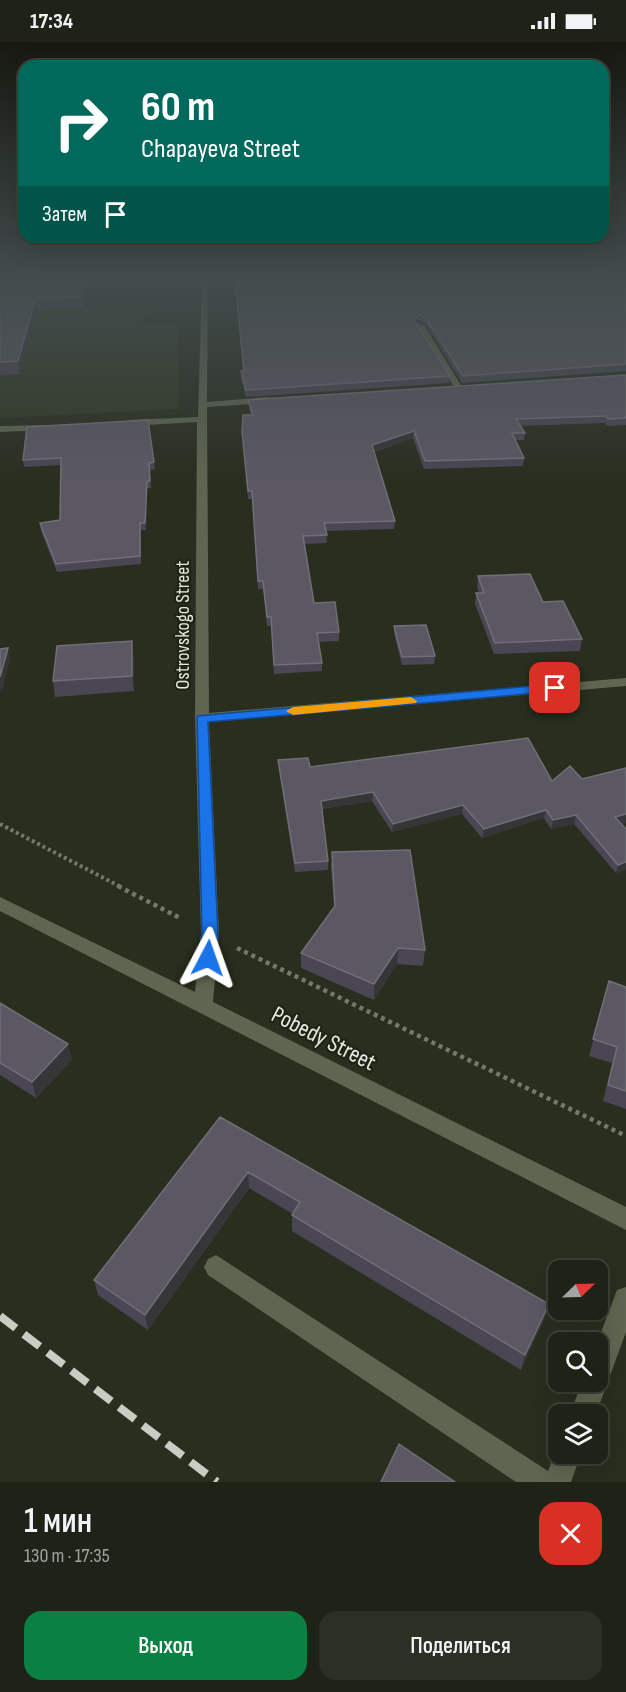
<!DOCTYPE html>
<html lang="ru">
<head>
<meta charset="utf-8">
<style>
	body { margin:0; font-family:"Sofia Sans Condensed",sans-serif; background:#2c2f24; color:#f1f3f6; height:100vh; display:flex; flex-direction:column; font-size:22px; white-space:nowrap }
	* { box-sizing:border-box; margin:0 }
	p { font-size:20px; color:#a1a4a1 }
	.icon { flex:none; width:33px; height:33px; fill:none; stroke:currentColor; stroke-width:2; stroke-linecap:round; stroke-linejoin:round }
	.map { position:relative; height:1440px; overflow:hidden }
	.details { display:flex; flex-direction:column; background:#1f2217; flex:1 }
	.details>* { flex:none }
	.hud { position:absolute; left:18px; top:18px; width:591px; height:183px; border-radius:18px; box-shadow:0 6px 24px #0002,0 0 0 2px #3c3f36; background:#00695c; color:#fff; overflow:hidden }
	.needle { width:39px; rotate:67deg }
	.tools { position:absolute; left:548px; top:1218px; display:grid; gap:12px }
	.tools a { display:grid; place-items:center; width:60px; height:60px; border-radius:12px; background:#1f2217; box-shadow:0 6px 24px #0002,0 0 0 2px #3c3f36; font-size:30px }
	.pin { position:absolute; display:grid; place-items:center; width:51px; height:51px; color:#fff; margin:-26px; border-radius:12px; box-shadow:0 3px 9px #0006 }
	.me { position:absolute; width:66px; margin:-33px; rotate:4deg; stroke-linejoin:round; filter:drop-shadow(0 0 4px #0008) }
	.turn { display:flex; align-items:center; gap:21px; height:126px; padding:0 24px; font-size:27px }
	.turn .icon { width:78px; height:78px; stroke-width:2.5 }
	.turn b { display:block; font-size:42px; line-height:51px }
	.then { display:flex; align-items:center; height:57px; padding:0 24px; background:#0003; gap:12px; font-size:22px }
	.round { display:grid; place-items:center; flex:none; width:63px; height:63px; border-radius:18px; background:#2c2f24 }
	.headline { display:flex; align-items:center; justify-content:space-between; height:102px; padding:0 24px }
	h1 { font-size:36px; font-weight:600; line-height:45px }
	.button { display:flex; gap:12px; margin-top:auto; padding:12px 24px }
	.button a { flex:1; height:69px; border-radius:18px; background:#0b8043; color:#fff; font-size:24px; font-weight:600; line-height:69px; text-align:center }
	.button a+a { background:#2c2f24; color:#f1f3f6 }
	.status { display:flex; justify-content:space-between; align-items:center; height:42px; padding:0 30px; background:#1f2217; direction:ltr }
	.status svg { height:16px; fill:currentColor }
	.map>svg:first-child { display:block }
	.built { fill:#323924 }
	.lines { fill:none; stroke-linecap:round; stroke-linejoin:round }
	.path-far1 { stroke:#74796c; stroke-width:4; stroke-dasharray:3 3; stroke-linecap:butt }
	.path { stroke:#74796c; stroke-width:4.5; stroke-dasharray:4 4; stroke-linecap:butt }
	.minor { fill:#5e6550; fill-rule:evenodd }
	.rail { stroke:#c9ccc2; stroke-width:8; stroke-dasharray:20 10; stroke-linecap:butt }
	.wall { fill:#4a4654 }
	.shaded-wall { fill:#363538 }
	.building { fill:#5b5863; stroke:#706e76; stroke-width:1.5 }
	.route { fill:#1a73e8; stroke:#114b97; stroke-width:1.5 }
	.slow { fill:#f59e0b }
	.labels { text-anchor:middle; stroke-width:4.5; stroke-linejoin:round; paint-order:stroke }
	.street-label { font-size:20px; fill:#e6e9e0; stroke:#1f2416 }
	.near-street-label { font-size:24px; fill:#e6e9e0; stroke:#1f2416 }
</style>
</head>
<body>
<div class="status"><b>17:34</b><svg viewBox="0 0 49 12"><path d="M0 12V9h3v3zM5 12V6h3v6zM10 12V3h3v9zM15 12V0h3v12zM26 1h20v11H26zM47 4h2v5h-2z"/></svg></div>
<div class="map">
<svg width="626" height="1440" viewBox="0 0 626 1440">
	<rect width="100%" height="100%" fill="#292e1f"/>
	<path class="built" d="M 70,254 L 68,268 L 153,265 L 153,273 L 142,273 L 142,283 L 178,281 L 179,367 L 0,376 L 0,257 Z"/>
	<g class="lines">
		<path class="path-far1" d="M 0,782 L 121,845"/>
		<path class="path" d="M 118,844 L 180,876
			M 237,906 L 626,1094"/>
		<path class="minor" d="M 202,238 L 208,238 L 207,360 L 268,355 L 272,358 L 268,361 L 207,365 L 209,671 L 626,636 L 626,644 L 209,680 L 219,892 L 213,960 L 626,1165 L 626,1188 L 0,869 L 0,855 L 195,950 L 201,892 L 195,676 L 197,380 L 129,384 L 124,381 L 129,378 L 198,375 Z
			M 417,281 L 424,283 L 462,345 L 461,347 L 454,345 Z
			M 48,383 L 48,387 L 45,388 L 0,390 L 0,384 Z
			M 216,1213 L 548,1429 L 558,1404 L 558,1412 L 581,1412 L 571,1440 L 516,1440 L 208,1233 L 204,1225 L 208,1217 Z
			M 626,1245 L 626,1290 L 596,1372 L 570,1372 L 582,1340 L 597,1340 L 597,1301 L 617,1248 Z"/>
		<path class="rail" d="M 0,1274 L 217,1440"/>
	</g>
	<path class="wall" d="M 0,238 L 176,238 L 176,239 L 87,243 L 83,267 L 38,268 L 20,332 L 0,333 Z
		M 235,238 L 626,238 L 626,329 L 462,341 L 426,282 L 419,279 L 417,282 L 450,334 L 449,341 L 246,355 L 241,336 L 241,329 L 243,329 Z
		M 626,333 L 626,383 L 607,384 L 605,381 L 521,384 L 525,391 L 524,398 L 515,398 L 524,416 L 523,424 L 424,427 L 413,396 L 374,410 L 395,479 L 394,487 L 326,489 L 327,501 L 305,502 L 314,561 L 339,590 L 339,599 L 319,600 L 322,621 L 322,629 L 274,632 L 271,584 L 267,584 L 263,547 L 258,547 L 252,457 L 248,457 L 243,397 L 251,373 L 249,364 L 248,358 Z
		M 27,385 L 154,420 L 155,427 L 150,428 L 151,446 L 147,446 L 146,488 L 141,488 L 141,522 L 57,530 L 41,489 L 40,481 L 60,478 L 61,423 L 24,425 L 23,418 Z
		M 478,534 L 543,560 L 582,597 L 580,609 L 494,612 L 475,562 L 476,551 L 479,551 L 477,545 Z
		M 394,584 L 435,614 L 434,622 L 402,623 L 394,592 Z
		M 134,614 L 134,649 L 55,655 L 53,639 Z
		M 278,718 L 310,725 L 552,739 L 582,737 L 626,726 L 626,781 L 621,782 L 626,828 L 616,831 L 574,782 L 551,787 L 544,776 L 482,796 L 462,772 L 392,790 L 372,759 L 322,767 L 328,819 L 328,828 L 295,830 L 279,727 Z
		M 332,810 L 425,908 L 423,924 L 397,922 L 374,958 L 301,926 L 301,911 L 334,865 L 331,825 Z
		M 609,939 L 626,945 L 626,1067 L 603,1059 L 612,1021 L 589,1014 Z
		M 0,961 L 72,1018 L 36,1056 L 0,1033 Z
		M 220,1075 L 544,1277 L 521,1328 L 292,1189 L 292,1173 L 293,1172 L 249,1146 L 148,1288 L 98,1253 L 94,1238 Z"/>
	<path class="shaded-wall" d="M 84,238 L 86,238 L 87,243 L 83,267 L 81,255 Z
		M 36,256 L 38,268 L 20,332 L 18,319 Z
		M 419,273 L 419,279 L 414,284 L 414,278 Z
		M 414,389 L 413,396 L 372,410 L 372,403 Z
		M 147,439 L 147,446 L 146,488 L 145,481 Z
		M 132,599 L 134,614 L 134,649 L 132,634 Z
		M 8,606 L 10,618 L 1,652 L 0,645 L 0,635 Z
		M 373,750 L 372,759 L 321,767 L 321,759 Z
		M 463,763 L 462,772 L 392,790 L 393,782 Z
		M 546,768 L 544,776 L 482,796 L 484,787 Z
		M 626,772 L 626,781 L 613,784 L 615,775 Z
		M 576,773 L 574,782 L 551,787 L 553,778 Z
		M 626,820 L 626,828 L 616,831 L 618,823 Z
		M 398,906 L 397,922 L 374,958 L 374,942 Z
		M 68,1002 L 72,1018 L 36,1056 L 32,1040 Z
		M 248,1130 L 249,1146 L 148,1288 L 145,1273 Z
		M 549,1262 L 544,1277 L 521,1328 L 525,1313 Z"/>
	<path class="building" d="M 0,238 L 84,238 L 81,255 L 36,256 L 18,319 L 0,320 Z
		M 235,238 L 626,238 L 626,322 L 463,334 L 426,276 L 419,273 L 414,278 L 450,334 L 246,348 L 241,329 L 244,329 Z
		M 626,333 L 626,376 L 608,377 L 606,374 L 516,377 L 525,391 L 512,391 L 524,416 L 425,419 L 414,389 L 372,403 L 395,479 L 324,481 L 327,493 L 303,494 L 314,561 L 335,560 L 339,590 L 317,591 L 322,621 L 274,623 L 271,575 L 267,575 L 263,539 L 258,539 L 252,449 L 248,449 L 242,390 L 243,373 L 253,373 L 248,358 Z
		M 148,378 L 154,420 L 149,421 L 150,439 L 147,439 L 145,481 L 140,481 L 140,514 L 56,522 L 40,481 L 60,478 L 61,416 L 23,418 L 27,385 Z
		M 530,532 L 543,560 L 563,559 L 582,597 L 495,601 L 476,551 L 484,551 L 478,534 Z
		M 426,583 L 435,614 L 402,615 L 394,584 Z
		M 132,599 L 132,634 L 53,639 L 57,604 Z
		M 8,606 L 0,635 L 0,607 Z
		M 528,696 L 552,739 L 570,724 L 582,737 L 626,726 L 626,772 L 615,775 L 626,787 L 626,820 L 618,823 L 576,773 L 553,778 L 546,768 L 484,787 L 463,763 L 393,782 L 373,750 L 321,759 L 328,819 L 295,821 L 278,718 L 308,716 L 310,725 Z
		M 410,808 L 425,908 L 398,906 L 374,942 L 301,911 L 335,864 L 332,810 Z
		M 609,939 L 626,945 L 626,1049 L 608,1043 L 617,1005 L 593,997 Z
		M 0,961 L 68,1002 L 32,1040 L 0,1021 Z
		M 220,1075 L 549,1262 L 525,1313 L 292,1173 L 300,1160 L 248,1130 L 145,1273 L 94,1238 Z
		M 399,1402 L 455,1440 L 381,1440 Z"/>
	<linearGradient id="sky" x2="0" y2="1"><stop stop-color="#171911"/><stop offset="0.54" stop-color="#434c4d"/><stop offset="1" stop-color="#434c4d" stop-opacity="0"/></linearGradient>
	<rect width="626" height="439" fill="url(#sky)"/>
	<path class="route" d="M 555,642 L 562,646 L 560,649 L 208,680 L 218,892 L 214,920 L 202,920 L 199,916 L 202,892 L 197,674 Z"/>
	<path class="slow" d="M 411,655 L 417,659 L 416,661 L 293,673 L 286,669 L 293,665 Z"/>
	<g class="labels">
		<g class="street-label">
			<text transform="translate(182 583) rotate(-90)" y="7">Ostrovskogo Street</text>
		</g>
		<g class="near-street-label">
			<text transform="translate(324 996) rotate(27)" y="8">Pobedy Street</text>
		</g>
	</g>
</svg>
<div class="tools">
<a><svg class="needle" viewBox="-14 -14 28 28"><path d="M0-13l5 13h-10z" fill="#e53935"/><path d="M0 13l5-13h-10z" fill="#a1a4a1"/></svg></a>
<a><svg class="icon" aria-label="search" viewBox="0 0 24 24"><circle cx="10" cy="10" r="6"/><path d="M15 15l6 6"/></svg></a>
<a><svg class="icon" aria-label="layers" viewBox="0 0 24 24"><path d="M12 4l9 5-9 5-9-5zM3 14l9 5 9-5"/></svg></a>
</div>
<div class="pin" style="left:555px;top:646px;background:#d93025"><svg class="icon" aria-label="arrive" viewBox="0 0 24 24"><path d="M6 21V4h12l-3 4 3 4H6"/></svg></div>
<svg class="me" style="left:208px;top:916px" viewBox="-20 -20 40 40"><path d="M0-17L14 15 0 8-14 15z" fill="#1a73e8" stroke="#fff" stroke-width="4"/></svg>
<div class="hud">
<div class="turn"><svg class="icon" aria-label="right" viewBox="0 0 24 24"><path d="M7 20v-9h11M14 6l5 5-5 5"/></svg><div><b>60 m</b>Chapayeva Street</div></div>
<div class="then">Затем<svg class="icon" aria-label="arrive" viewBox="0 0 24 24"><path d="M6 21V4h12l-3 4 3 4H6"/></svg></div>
</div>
</div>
<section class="details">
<div class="headline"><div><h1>1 мин</h1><p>130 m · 17:35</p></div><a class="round" style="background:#d93025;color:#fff"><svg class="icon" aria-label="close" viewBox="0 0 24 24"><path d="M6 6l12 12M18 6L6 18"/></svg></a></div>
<div class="button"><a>Выход</a><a>Поделиться</a></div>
</section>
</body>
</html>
